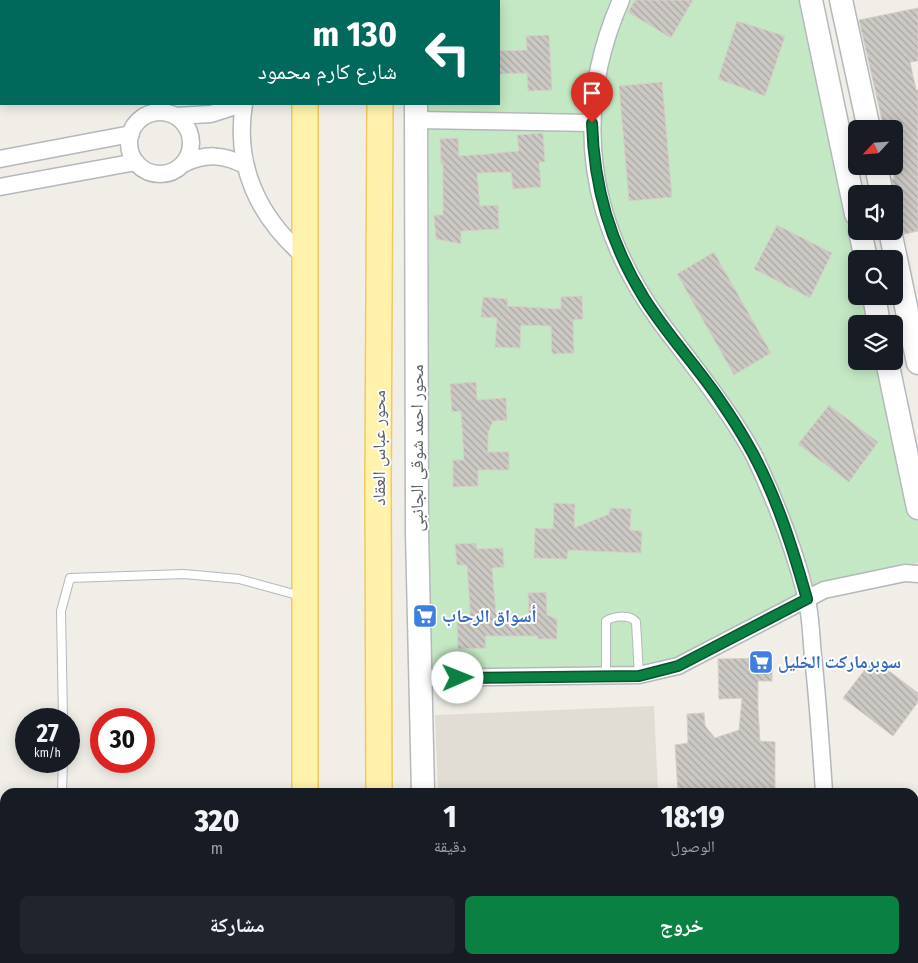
<!DOCTYPE html>
<html lang="ar">
<head>
<meta charset="utf-8">
<style>
	body { margin:0; font-family:"Fira Sans Condensed","Noto Naskh Arabic",sans-serif; background:#20242c; color:#f1f3f6; direction:rtl; height:100vh; display:flex; flex-direction:column; font-size:19px; white-space:nowrap }
	* { box-sizing:border-box; margin:0 }
	p { font-size:16px; color:#9ea1a6 }
	.icon { flex:none; width:28px; height:28px; fill:none; stroke:currentColor; stroke-width:2; stroke-linecap:round; stroke-linejoin:round }
	.map { position:relative; flex:1; overflow:hidden; direction:ltr }
	.details { position:absolute; left:0px; top:788px; width:919px; height:176px; display:flex; flex-direction:column; background:#171b24; border-radius:15px 15px 0 0; box-shadow:0 2px 12px #0003; direction:rtl }
	.details>* { flex:none }
	.banner { position:absolute; left:0px; top:0px; width:500px; height:105px; box-shadow:0 2px 12px #0003; direction:rtl; background:#00695c; color:#fff; overflow:hidden }
	.needle { width:32px; rotate:244deg }
	.controls { position:absolute; left:848px; top:120px; display:grid; gap:10px }
	.controls a { display:grid; place-items:center; width:55px; height:55px; border-radius:8px; background:#171b24; box-shadow:0 2px 12px #0003; font-size:25px }
	.speed { position:absolute; left:15px; top:708px; display:flex; gap:10px; font-size:25px; font-weight:700; text-align:center }
	.speed>* { display:grid; place-content:center; width:65px; height:65px; border-radius:50%; background:#171b24; box-shadow:0 2px 12px #0003; line-height:1 }
	.speed small { font-size:12px; font-weight:400 }
	.speed .limit { border:8px solid #d22; background:#fff; color:#111 }
	.pin { position:absolute; display:grid; place-items:center; width:42px; height:42px; color:#fff; margin:-51px -21px; border-radius:50% 50% 50% 0; rotate:-45deg; box-shadow:0 0 5px #0007 }
	.pin .icon { rotate:45deg }
	.me { position:absolute; width:55px; margin:-28px; rotate:89deg; stroke-linejoin:round; filter:drop-shadow(0 0 4px #0008) }
	.turn { display:flex; align-items:center; gap:18px; height:105px; padding:0 20px; font-size:22px }
	.turn .icon { width:65px; height:65px; stroke-width:2.5 }
	.turn b { display:block; font-size:35px; line-height:42px }
	.eta { display:flex; justify-content:space-evenly; align-items:center; height:85px; text-align:center }
	.eta b { font-size:30px; font-weight:800; line-height:35px }
	.action { display:flex; gap:10px; margin-top:auto; padding:10px 20px }
	.action a { flex:1; height:58px; border-radius:8px; background:#0b8043; color:#fff; font-size:20px; font-weight:800; line-height:58px; text-align:center }
	.action a+a { background:#20242c; color:#f1f3f6 }
	.map>svg:first-child { display:block }
	.education { fill:#e1ddd5 }
	.grass { fill:#c4e8c4 }
	.building { fill:url(#building-back-hatch); stroke:#d5d0c5 }
	.lines { fill:none; stroke-linecap:round; stroke-linejoin:round }
	.lane-casing { stroke:#b4b7bb; stroke-width:10 }
	.street-casing { stroke:#b4b7bb; stroke-width:19 }
	.secondary-casing { stroke:#b5b9be; stroke-width:25 }
	.primary-casing { stroke:#f3c95d; stroke-width:28 }
	.lane { stroke:#fff; stroke-width:8 }
	.street { stroke:#fff; stroke-width:16 }
	.secondary { stroke:#fff; stroke-width:22 }
	.primary { stroke:#fff2ad; stroke-width:25 }
	.route-casing { stroke:#07532c; stroke-width:12 }
	.route { stroke:#0b8043; stroke-width:9 }
	.labels { text-anchor:middle; stroke-width:4; stroke-linejoin:round; paint-order:stroke }
	.street-label { font-size:18px; fill:#5e6267; stroke:#fff }
	.shop-label { font-size:18px; font-weight:bold; fill:#366cbe; stroke:#fff; text-anchor:start }
</style>
</head>
<body>
<div class="map">
<svg width="918" height="963" viewBox="0 0 918 963">
	<defs>
		<pattern id="building-back-hatch" width="6" height="6" patternUnits="userSpaceOnUse" patternTransform="scale(1.25)"><rect width="6" height="6" fill="#ccc9c4"/><path d="M-1 5l2 2M0 0l6 6M5-1l2 2" fill="none" stroke="#a9a7a3"/></pattern>
	</defs>
	<rect width="100%" height="100%" fill="#f0eee7"/>
	<path class="education" d="M 654,706 L 658,792 L 438,792 L 435,715 Z"/>
	<path class="grass" d="M 0,0 L 200,0 L 200,1 L 1,1 L 0,66 Z
		M 417,0 L 810,0 L 856,215 L 856,296 L 874,296 L 879,324 L 856,324 L 856,361 L 887,361 L 918,508 L 918,562 L 905,573 L 834,588 L 678,666 L 421,678 L 416,104 L 499,104 L 499,1 Z"/>
	<path class="building" d="M 635,0 L 693,0 L 671,38 L 628,12 Z
		M 918,8 L 918,61 L 910,62 L 916,90 L 918,90 L 918,231 L 904,234 L 892,179 L 894,179 L 894,129 L 884,129 L 859,20 Z
		M 737,21 L 785,36 L 765,96 L 718,79 Z
		M 549,35 L 552,90 L 528,91 L 527,73 L 499,74 L 499,51 L 527,50 L 526,36 Z
		M 662,82 L 672,197 L 629,201 L 619,86 Z
		M 543,133 L 545,162 L 539,162 L 541,187 L 513,189 L 511,172 L 477,173 L 480,206 L 498,205 L 499,229 L 461,231 L 461,244 L 436,239 L 434,215 L 443,215 L 443,164 L 441,164 L 440,139 L 458,138 L 459,156 L 488,154 L 519,151 L 517,135 Z
		M 777,225 L 832,253 L 810,298 L 754,269 Z
		M 714,252 L 771,353 L 734,375 L 677,274 Z
		M 582,296 L 583,319 L 573,320 L 574,353 L 552,354 L 551,326 L 521,325 L 520,348 L 495,347 L 497,318 L 481,317 L 483,297 L 508,299 L 507,306 L 561,309 L 561,297 Z
		M 476,382 L 477,400 L 506,398 L 507,420 L 493,421 L 488,433 L 488,452 L 509,452 L 509,470 L 478,470 L 478,486 L 453,487 L 453,460 L 464,460 L 461,411 L 452,412 L 450,384 Z
		M 829,405 L 878,442 L 849,482 L 798,444 Z
		M 554,503 L 575,504 L 574,528 L 609,514 L 610,508 L 631,509 L 630,530 L 642,531 L 641,553 L 568,550 L 567,559 L 534,558 L 535,528 L 553,529 Z
		M 476,543 L 477,549 L 503,548 L 504,567 L 492,568 L 496,614 L 510,618 L 529,618 L 528,593 L 546,592 L 547,615 L 557,619 L 557,639 L 538,639 L 538,636 L 485,636 L 486,648 L 458,649 L 457,621 L 471,624 L 467,565 L 457,565 L 455,544 Z
		M 772,658 L 772,681 L 758,681 L 758,708 L 760,741 L 775,742 L 775,792 L 678,792 L 675,745 L 688,743 L 687,714 L 704,713 L 705,726 L 715,738 L 739,730 L 742,698 L 719,699 L 718,659 Z
		M 873,659 L 918,693 L 918,702 L 893,736 L 843,698 Z"/>
	<g class="lines">
		<defs>
			<path id="lane" d="M 606,676 L 606,621 C 613,616 630,614 636,622 L 639,675
				M 63,719 L 61,611 L 70,578 L 184,574 L 239,579 L 301,596
				M 62,792 L 63,761
				M 0,858 L 5,858"/>
			<path id="street" d="M 621,0 C 571,114 588,224 661,323 C 688,359 716,393 739,430 C 746,441 753,452 758,464 C 778,507 795,551 806,596 C 811,615 811,637 813,656 C 818,702 821,747 824,792
				M 244,104 C 234,165 258,217 305,257
				M129 143a31 31 0 1 1 62 0a31 31 0 1 1-62 0Z
				M 176,116 L 211,114 L 242,104
				M 416,120 L 592,123
				M 0,159 L 131,134
				M 183,164 C 205,153 224,154 246,166
				M 0,187 L 136,162
				M 421,678 L 639,675 L 678,666 L 824,590 L 905,573 L 918,574
				M 914,870 L 915,869
				M 823,963 L 824,959"/>
			<path id="secondary" d="M 811,0 L 856,214
				M 841,0 L 869,129
				M 417,1 L 417,0
				M 416,104 L 417,533 L 423,792
				M 876,166 L 882,194
				M 860,231 L 866,259
				M 890,231 L 918,363
				M 874,296 L 879,324
				M 887,361 L 918,508
				M 422,963 L 422,959"/>
			<path id="primary" d="M 306,1 L 306,0
				M 381,1 L 381,0
				M 305,792 L 305,104
				M 379,792 L 378,487 L 380,104
				M 379,959 L 379,963
				M 305,963 L 305,959"/>
		</defs>
		<use href="#lane" class="lane-casing"/>
		<use href="#street" class="street-casing"/>
		<use href="#secondary" class="secondary-casing"/>
		<use href="#primary" class="primary-casing"/>
		<use href="#lane" class="lane"/>
		<use href="#street" class="street"/>
		<use href="#secondary" class="secondary"/>
		<use href="#primary" class="primary"/>
	</g>
	<g class="lines">
		<defs>
			<path id="route" d="M 458,678 L 639,676 L 678,666 L 807,599 C 792,546 775,491 747,443 C 739,429 730,415 721,402 C 697,366 667,335 644,298 C 610,243 594,187 592,123"/>
		</defs>
		<use href="#route" class="route-casing"/>
		<use href="#route" class="route"/>
	</g>
	<defs>
		<symbol id="supermarket-square" viewBox="-11 -11 22 22"><rect x="-9" y="-9" width="18" height="18" rx="4" fill="#3f7fe0" stroke="#fff"/><path d="M-6-5.5h2.5l.6 2H6L4.5 2H-2.5L-4.4-4H-6ZM-1.5 3.2a1.3 1.3 0 1 0 .1 0ZM3 3.2a1.3 1.3 0 1 0 .1 0Z" fill="#fff"/></symbol>
	</defs>
	<g fill-rule="evenodd">
		<use href="#supermarket-square" x="411" y="602" width="28" height="28"/>
		<use href="#supermarket-square" x="747" y="648" width="28" height="28"/>
	</g>
	<g class="labels">
		<g class="street-label">
			<text transform="translate(379 448) rotate(-90)" y="6">محور عباس العقاد</text>
			<text transform="translate(417 448) rotate(-90)" y="6">محور احمد شوقى الجانبى</text>
		</g>
		<g class="shop-label">
			<text x="442" y="622">أسواق الرحاب</text>
			<text x="778" y="668">سوبرماركت الخليل</text>
		</g>
	</g>
</svg>
<div class="controls">
<a><svg class="needle" viewBox="-14 -14 28 28"><path d="M0-13l5 13h-10z" fill="#e53935"/><path d="M0 13l5-13h-10z" fill="#9ea1a6"/></svg></a>
<a><svg class="icon" aria-label="sound" viewBox="0 0 24 24"><path d="M4 9h4l5-4v14l-5-4H4zM17 9q2 3 0 6"/></svg></a>
<a><svg class="icon" aria-label="search" viewBox="0 0 24 24"><circle cx="10" cy="10" r="6"/><path d="M15 15l6 6"/></svg></a>
<a><svg class="icon" aria-label="layers" viewBox="0 0 24 24"><path d="M12 4l9 5-9 5-9-5zM3 14l9 5 9-5"/></svg></a>
</div>
<div class="speed"><div>27<small>km/h</small></div><div class="limit">30</div></div>
<div class="pin" style="left:592px;top:123px;background:#d93025"><svg class="icon" aria-label="arrive" viewBox="0 0 24 24"><path d="M6 21V4h12l-3 4 3 4H6"/></svg></div>
<svg class="me" style="left:458px;top:678px" viewBox="-20 -20 40 40"><circle r="19" fill="#fff"/><path d="M0-13L10 11 0 6-10 11z" fill="#0b8043"/></svg>
<div class="banner">
<div class="turn"><svg class="icon" aria-label="left" viewBox="0 0 24 24"><path d="M17 20v-9H6M10 6l-5 5 5 5"/></svg><div><b>130 m</b>شارع كارم محمود</div></div>
</div>
<section class="details">
<div class="eta">
<div><b>18:19</b><p>الوصول</p></div>
<div><b>1</b><p>دقيقة</p></div>
<div><b>320</b><p>m</p></div>
</div>
<div class="action"><a>خروج</a><a>مشاركة</a></div>
</section>
</div>
</body>
</html>
